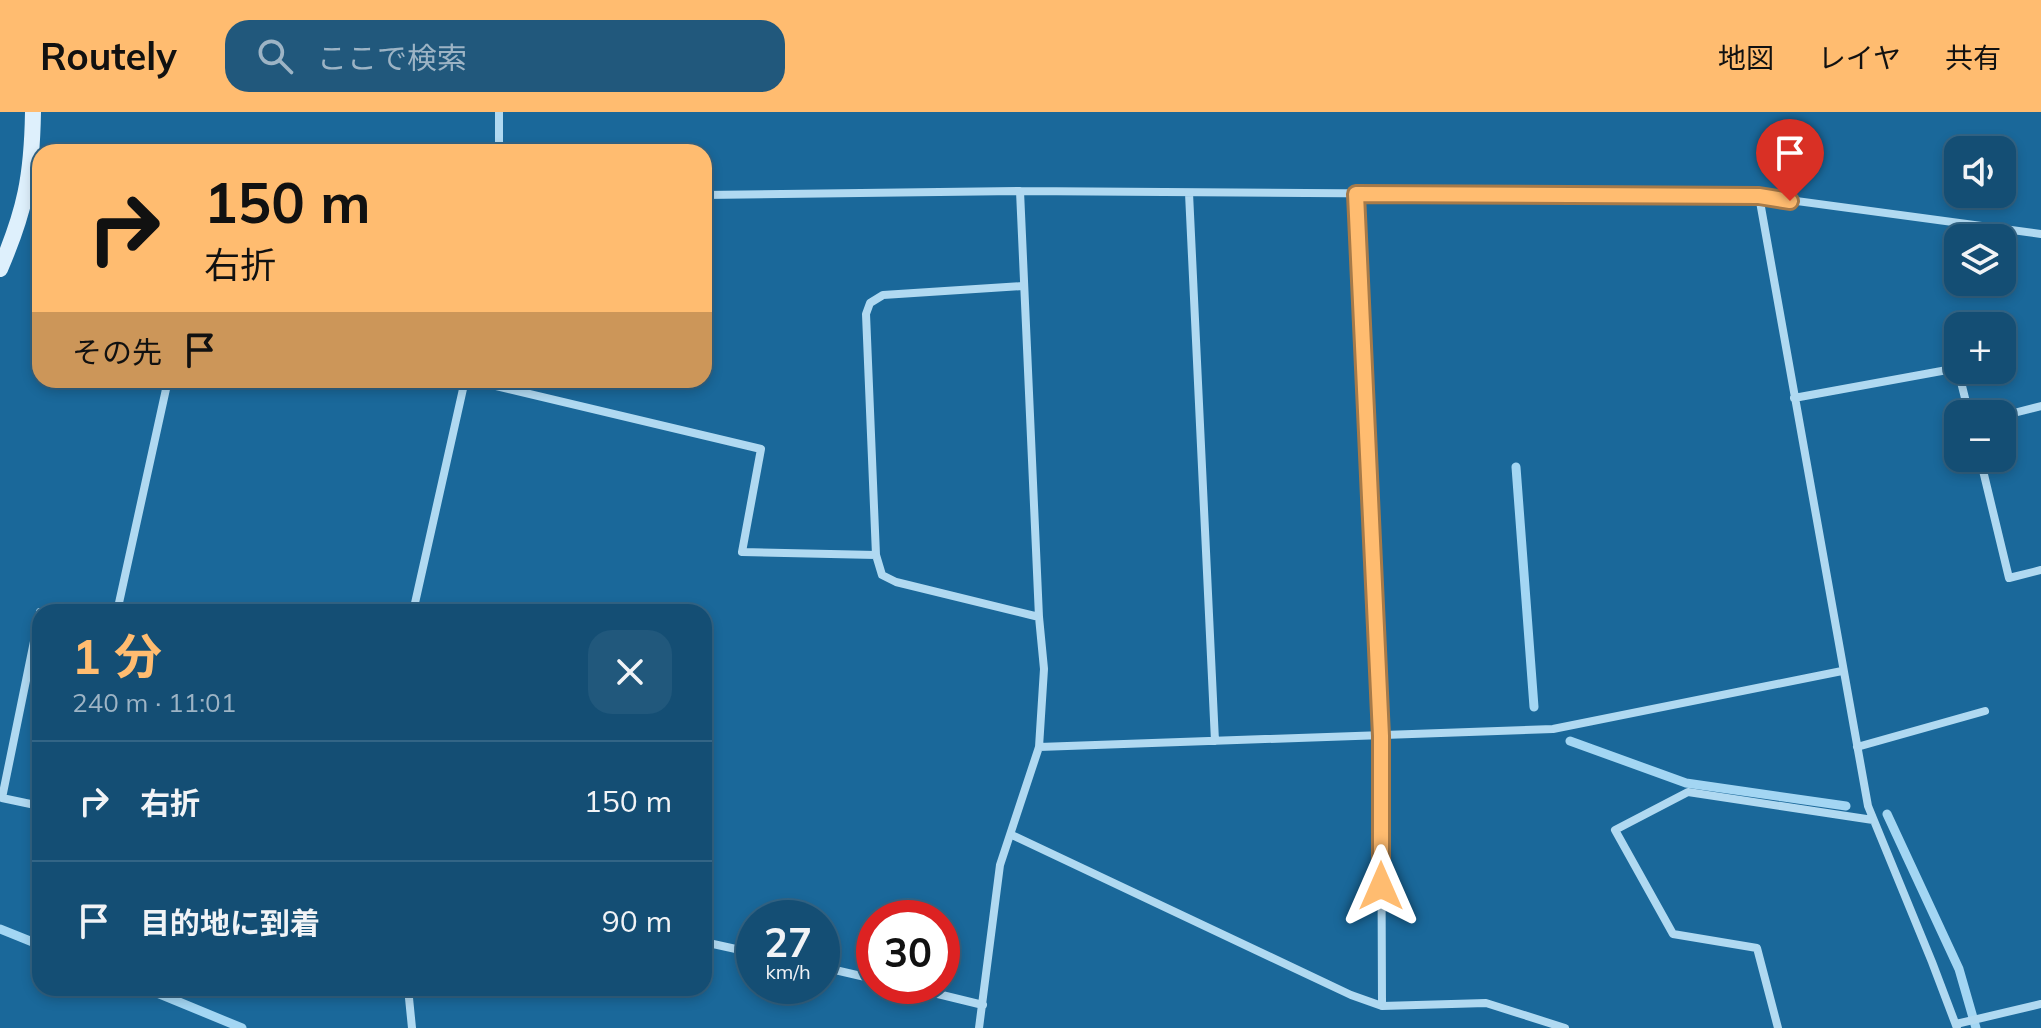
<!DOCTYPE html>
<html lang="ja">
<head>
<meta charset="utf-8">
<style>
	body { margin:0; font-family:Mulish,"Noto Sans JP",sans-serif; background:#21587c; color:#f1f3f6; height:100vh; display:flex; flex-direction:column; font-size:30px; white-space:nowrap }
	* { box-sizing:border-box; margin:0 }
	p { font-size:26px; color:#9db4c5 }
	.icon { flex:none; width:44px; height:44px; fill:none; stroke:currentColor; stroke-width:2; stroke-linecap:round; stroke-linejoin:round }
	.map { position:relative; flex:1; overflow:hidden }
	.sheet { position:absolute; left:32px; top:492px; width:680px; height:392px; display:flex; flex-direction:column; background:#144e74; border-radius:24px; box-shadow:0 4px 12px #0003,0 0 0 2px #336586 }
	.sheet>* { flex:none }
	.guide { position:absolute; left:32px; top:32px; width:680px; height:244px; border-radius:24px; box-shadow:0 4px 12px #0003,0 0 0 2px #336586; background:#ffbc70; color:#111; overflow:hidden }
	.buttons { position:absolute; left:1944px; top:24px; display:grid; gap:16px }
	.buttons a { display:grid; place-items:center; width:72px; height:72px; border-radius:16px; background:#144e74; box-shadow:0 4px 12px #0003,0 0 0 2px #336586; font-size:40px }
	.speed { position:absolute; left:736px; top:788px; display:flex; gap:16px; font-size:40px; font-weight:700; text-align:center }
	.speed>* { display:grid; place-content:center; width:104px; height:104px; border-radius:50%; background:#144e74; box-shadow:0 4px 12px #0003,0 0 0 2px #336586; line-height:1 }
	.speed small { font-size:20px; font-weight:400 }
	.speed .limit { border:12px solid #d22; background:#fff; color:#111 }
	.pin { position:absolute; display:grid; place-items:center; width:68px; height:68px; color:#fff; margin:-82px -34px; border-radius:50% 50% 50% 0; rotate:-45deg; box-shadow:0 0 8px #0007 }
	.pin .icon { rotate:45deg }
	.me { position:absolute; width:88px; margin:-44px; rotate:0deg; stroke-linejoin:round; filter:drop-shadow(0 0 6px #0008) }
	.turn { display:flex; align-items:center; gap:28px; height:168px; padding:0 40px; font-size:36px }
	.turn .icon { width:104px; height:104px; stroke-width:2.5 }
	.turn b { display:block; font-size:56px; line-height:68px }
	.then { display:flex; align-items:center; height:76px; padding:0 40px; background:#0003; gap:16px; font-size:30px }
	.round { display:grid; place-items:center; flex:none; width:84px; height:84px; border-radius:24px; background:#21587c }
	.head { display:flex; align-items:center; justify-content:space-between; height:136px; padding:0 40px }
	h1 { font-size:48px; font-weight:700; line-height:60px; color:#ffbc70 }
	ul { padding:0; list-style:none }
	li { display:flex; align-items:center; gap:24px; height:120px; padding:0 40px; border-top:2px solid #336586 }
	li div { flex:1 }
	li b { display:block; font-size:30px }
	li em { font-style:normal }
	header { display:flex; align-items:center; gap:48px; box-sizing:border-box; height:112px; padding:0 40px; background:#ffbc70; color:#111 }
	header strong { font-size:38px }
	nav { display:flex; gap:44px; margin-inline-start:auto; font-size:28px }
	.search { width:560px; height:72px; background:#21587c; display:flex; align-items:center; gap:20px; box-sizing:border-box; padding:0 28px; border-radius:24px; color:#9db4c5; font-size:30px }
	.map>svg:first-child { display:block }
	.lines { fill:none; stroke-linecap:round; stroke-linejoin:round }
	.stream { stroke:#a3d6f3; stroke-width:9 }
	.street { stroke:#b0d9f1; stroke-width:8 }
	.secondary { stroke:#def0fc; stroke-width:16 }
	.route-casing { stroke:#a67a49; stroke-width:20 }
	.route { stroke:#ffbc70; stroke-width:14 }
</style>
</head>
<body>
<header>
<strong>Routely</strong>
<div class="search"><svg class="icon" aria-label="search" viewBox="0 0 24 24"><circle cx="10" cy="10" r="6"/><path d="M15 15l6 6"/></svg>ここで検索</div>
<nav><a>地図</a><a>レイヤ</a><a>共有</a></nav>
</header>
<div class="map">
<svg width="2041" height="916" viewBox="0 0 2041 916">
	<rect width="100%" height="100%" fill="#1a689a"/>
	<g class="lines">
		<path class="stream" d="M 1516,355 L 1534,595
			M 1570,629 L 1686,671 L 1846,694
			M 1887,702 L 1959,857 L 1976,916
			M 0,817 L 40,833
			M 145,876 L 242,916"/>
		<path class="street" d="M 499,0 L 499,40
			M 1189,81 L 1215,629
			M 1356,82 L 1381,624 L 1382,894
			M 704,83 L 1020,79 L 1759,84 L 2041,122
			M 1759,84 L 1868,694 L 1932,850 L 1957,916
			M 1023,174 L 883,183 L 870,191 L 866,202 L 876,443 L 882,463 L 896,470 L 1039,505
			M 1958,258 L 1969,302
			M 471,268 L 761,337 L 742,440 L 876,443
			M 1794,286 L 1958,256
			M 2002,304 L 2041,294
			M 1980,346 L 2009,466 L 2041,458
			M 40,500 L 2,686 L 40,694
			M 40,500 L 53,500
			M 117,500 L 168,268
			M 413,500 L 465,268
			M 1039,635 L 1553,617 L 1842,559
			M 1857,635 L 1985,599
			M 1012,723 L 1351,883 L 1382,894 L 1486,891 L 1565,916
			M 704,830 L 754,841
			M 822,855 L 874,867
			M 905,874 L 983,893
			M 408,876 L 412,916
			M 1956,912 L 2041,892
			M 979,916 L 1000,753 L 1039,635 L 1044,557 L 1039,505 L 1020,79
			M 1778,916 L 1757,836 L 1673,822 L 1615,718 L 1688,680 L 1873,708"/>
		<path class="secondary" d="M 0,157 C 25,99 32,64 33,0"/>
	</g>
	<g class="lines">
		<defs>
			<path id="route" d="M 1381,774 L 1381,624 L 1356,82 L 1759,84 L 1790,89"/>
		</defs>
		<use href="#route" class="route-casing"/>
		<use href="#route" class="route"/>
	</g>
</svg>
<div class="buttons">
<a><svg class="icon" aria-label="sound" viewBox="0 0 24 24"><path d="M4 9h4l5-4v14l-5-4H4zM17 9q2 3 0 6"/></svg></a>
<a><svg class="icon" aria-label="layers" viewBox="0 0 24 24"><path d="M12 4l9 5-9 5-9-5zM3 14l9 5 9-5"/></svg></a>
<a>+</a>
<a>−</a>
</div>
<div class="speed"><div>27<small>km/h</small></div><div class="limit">30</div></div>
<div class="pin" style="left:1790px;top:89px;background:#d93025"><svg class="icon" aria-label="arrive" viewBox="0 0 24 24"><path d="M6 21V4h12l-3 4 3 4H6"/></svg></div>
<svg class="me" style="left:1381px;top:774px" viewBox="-20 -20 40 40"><path d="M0-17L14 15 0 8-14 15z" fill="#ffbc70" stroke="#fff" stroke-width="4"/></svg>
<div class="guide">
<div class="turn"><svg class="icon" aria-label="right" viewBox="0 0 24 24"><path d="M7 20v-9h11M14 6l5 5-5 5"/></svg><div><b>150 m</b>右折</div></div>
<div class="then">その先<svg class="icon" aria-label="arrive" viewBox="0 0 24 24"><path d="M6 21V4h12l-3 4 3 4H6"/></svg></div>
</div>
<section class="sheet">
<div class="head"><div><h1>1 分</h1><p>240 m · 11:01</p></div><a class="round"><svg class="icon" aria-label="close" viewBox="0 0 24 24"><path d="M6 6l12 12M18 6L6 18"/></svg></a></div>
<ul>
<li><svg class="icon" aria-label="right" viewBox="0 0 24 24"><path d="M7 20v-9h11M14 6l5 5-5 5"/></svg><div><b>右折</b></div><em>150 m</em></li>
<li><svg class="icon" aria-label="arrive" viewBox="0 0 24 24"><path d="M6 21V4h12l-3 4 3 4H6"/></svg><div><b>目的地に到着</b></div><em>90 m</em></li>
</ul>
</section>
</div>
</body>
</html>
